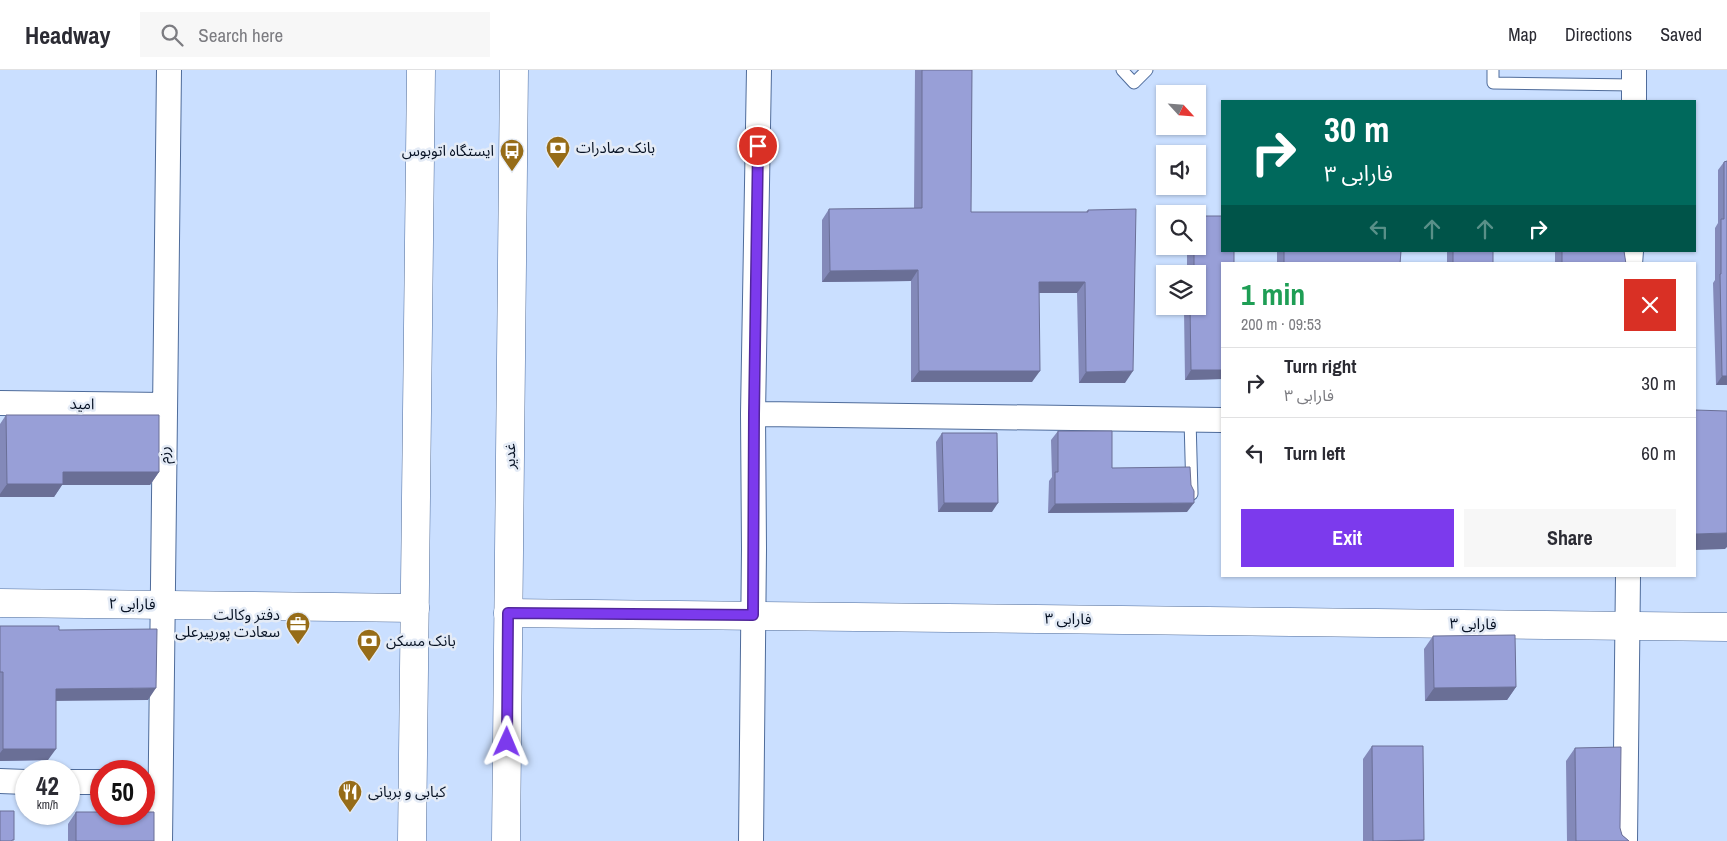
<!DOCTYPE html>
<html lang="en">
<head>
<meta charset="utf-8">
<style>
	body { margin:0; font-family:"Archivo Narrow","Noto Sans Arabic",sans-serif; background:#f7f7f7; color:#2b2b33; height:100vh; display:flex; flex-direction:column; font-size:19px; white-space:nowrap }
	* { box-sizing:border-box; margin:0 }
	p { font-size:16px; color:#7c7c81 }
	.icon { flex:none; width:28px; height:28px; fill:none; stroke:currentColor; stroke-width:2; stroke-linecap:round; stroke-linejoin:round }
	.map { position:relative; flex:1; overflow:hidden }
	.panel { position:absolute; left:1221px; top:192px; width:475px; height:315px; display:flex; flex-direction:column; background:#fff; border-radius:0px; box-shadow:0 1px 4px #0004 }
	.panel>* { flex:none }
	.top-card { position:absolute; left:1221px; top:30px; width:475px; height:152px; border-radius:0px; box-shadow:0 1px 4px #0004; background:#00695c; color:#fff; overflow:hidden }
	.needle { width:32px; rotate:116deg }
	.fabs { position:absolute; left:1156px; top:15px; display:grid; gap:10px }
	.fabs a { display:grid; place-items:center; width:50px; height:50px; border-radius:0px; background:#fff; box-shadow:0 1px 4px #0004; font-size:25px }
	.speed { position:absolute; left:15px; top:690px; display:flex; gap:10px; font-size:25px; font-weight:700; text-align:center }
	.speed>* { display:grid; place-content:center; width:65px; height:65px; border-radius:50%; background:#fff; box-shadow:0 1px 4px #0004; line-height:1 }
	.speed small { font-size:12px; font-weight:400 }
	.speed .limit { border:8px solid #d22; background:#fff; color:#111 }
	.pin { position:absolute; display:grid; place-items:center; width:42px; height:42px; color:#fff; margin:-21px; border:2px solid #fff; border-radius:50%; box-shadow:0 1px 5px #0007 }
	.me { position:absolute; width:55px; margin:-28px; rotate:1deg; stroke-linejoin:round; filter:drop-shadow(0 0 4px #0008) }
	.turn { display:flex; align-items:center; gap:18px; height:105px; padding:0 20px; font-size:22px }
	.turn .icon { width:65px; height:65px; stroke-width:2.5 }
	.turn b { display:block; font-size:35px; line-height:42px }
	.lanes { display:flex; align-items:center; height:48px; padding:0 20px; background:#0003; justify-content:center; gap:25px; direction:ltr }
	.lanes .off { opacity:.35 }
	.round { display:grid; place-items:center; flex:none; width:52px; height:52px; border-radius:0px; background:#f7f7f7 }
	.summary { display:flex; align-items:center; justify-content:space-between; height:85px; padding:0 20px }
	h1 { font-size:30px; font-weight:800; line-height:38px; color:#1e9e55 }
	.primary-button { display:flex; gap:10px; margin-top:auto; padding:10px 20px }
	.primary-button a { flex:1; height:58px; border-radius:0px; background:#7c3aed; color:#fff; font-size:20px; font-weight:800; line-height:58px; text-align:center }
	.primary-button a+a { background:#f7f7f7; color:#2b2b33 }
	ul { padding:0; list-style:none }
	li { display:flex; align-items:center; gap:15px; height:70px; padding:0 20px; border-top:1px solid #e1e1e2 }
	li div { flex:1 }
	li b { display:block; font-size:19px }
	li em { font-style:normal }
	header { display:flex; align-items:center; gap:30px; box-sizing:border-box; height:70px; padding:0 25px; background:#fff; border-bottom:1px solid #e1e1e2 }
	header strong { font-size:24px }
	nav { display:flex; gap:28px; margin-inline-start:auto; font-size:18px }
	.search { width:350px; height:45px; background:#f7f7f7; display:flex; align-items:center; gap:12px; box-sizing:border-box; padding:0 18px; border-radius:0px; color:#7c7c81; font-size:19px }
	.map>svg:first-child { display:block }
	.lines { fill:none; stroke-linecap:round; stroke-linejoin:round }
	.service-casing { stroke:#4f6c9b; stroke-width:13 }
	.minor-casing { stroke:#4f6c9b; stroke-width:26 }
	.tertiary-casing { stroke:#4f6c9b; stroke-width:29 }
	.secondary-casing { stroke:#4f6c9b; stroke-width:29 }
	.service { stroke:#fff; stroke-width:11 }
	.minor { stroke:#fff; stroke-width:24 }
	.tertiary { stroke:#fff; stroke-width:28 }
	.secondary { stroke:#fff; stroke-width:28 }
	.wall { fill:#8389b9 }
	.shaded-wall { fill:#6a6f96 }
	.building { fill:#989fd7; stroke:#6a6f96 }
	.route-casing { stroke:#51269a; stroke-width:12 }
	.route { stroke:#7c3aed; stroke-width:9 }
	.labels { text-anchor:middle; stroke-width:5; stroke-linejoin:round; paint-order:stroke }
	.poi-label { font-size:15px; fill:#071224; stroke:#e4ebf6; text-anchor:start }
	.street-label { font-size:15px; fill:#071224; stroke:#e4ebf6 }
</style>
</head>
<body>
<header>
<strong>Headway</strong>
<div class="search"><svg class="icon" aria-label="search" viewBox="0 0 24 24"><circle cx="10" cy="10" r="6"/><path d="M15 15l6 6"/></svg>Search here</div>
<nav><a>Map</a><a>Directions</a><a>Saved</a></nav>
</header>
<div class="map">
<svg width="1727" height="771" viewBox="0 0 1727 771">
	<rect width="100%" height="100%" fill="#cadfff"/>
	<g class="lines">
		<defs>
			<path id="service" d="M 1122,0 L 1134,13 L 1147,0
				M 1493,0 L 1493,13 L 1634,15
				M 1190,349 L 1192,424"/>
			<path id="minor" d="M 1634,31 L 1634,0
				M 1630,194 L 1631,181
				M 0,333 L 164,335
				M 753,344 L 1222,350
				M 0,711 L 26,712
				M 69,712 L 101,712
				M 160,771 L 169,0
				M 751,771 L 754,479 L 753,344 L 759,0
				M 1625,771 L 1628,506"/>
			<path id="tertiary" d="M 0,533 L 415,538
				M 508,543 L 1727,557"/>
			<path id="secondary" d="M 412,771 L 421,0
				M 506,771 L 514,0"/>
		</defs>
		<use href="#service" class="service-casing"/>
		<use href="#minor" class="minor-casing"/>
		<use href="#tertiary" class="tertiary-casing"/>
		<use href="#secondary" class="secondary-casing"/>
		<use href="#service" class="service"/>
		<use href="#minor" class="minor"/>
		<use href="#tertiary" class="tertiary"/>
		<use href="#secondary" class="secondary"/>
	</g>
	<path class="wall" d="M 915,0 L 972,0 L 971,142 L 1086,142 L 1088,140 L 1125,313 L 1079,313 L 1077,223 L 1039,223 L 1032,312 L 911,312 L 911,211 L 822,212 L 822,150 L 829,139 L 914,138 Z
		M 1727,91 L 1727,315 L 1716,315 L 1713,213 L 1715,210 L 1715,158 L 1718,153 L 1718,100 L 1724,92 Z
		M 1187,176 L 1198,176 L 1222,194 L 1222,309 L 1185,310 L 1184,240 L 1187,236 L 1198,236 L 1198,204 L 1187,204 Z
		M 1277,181 L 1401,181 L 1400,194 L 1277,194 Z
		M 1447,181 L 1493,181 L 1493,194 L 1447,194 Z
		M 1555,181 L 1624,181 L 1626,194 L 1555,194 Z
		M 6,345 L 159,402 L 150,415 L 62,415 L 54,427 L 0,427 L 0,354 Z
		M 1058,361 L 1112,398 L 1187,442 L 1048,443 L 1049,411 L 1052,407 L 1051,370 Z
		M 942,363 L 992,442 L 938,442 L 936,372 Z
		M 0,556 L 59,560 L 148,630 L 56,630 L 48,690 L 0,691 Z
		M 1433,566 L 1516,617 L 1507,630 L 1425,631 L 1424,579 Z
		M 1372,676 L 1424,770 L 1423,771 L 1363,771 L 1363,689 Z
		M 1575,678 L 1620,758 L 1622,765 L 1629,771 L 1567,771 L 1566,691 Z
		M 76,742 L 154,771 L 68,771 L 68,754 Z"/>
	<path class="shaded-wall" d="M 918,200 L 911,211 L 822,212 L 830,201 Z
		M 1039,212 L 1085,212 L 1077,223 L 1031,223 Z
		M 1191,300 L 1222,300 L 1222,309 L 1185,310 Z
		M 919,301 L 1040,301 L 1032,312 L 911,312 Z
		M 1133,301 L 1125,313 L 1079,313 L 1086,302 Z
		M 1722,306 L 1727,306 L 1727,315 L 1716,315 Z
		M 63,402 L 159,402 L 150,415 L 62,415 L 54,427 L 0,427 L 0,424 L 7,414 Z
		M 944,433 L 998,433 L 992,442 L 938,442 Z
		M 1194,433 L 1187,442 L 1048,443 L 1055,434 Z
		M 1727,463 L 1727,477 L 1725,479 L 1695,480 L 1695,464 Z
		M 1516,617 L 1507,630 L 1425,631 L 1434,618 Z
		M 156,618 L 148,630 L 48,631 L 56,619 Z
		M 3,679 L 56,679 L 48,690 L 0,691 L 0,683 Z"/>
	<path class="building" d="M 922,0 L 972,0 L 971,142 L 1088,142 L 1088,140 L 1136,139 L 1133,301 L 1086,302 L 1085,212 L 1039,212 L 1040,301 L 919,301 L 918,200 L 830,201 L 829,139 L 922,138 Z
		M 1727,91 L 1727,306 L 1722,306 L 1720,204 L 1721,204 L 1721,149 L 1724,149 L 1724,92 Z
		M 1198,146 L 1222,146 L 1222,181 L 1234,181 L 1234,194 L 1222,194 L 1222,300 L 1191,300 L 1190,236 L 1198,236 L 1198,204 L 1194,204 L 1194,176 L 1198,176 Z
		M 1284,181 L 1401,181 L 1400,194 L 1284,194 Z
		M 1453,181 L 1493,181 L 1493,194 L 1453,194 Z
		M 1562,181 L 1624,181 L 1626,194 L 1562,194 Z
		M 1695,340 L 1727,341 L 1727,463 L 1695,464 Z
		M 6,345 L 159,345 L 159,402 L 63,402 L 63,414 L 7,414 Z
		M 1058,361 L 1112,361 L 1112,398 L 1190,397 L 1191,415 L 1194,421 L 1194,433 L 1055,434 L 1055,402 L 1058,402 Z
		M 942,363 L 997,363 L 998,433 L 944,433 Z
		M 0,556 L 59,556 L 59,560 L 157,559 L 156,618 L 56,619 L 56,679 L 3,679 L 3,602 L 0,602 Z
		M 1515,565 L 1516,617 L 1434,618 L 1433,566 Z
		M 1372,676 L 1423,676 L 1424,770 L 1373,771 Z
		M 1621,677 L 1620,758 L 1622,765 L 1629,771 L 1576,771 L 1575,678 Z
		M 0,741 L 14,741 L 14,770 L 12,770 L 12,771 L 0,771 Z
		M 76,742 L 101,742 L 101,744 L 144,744 L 144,742 L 154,742 L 154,771 L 76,771 Z"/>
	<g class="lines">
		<defs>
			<path id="route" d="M 507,672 L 508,543 L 753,545 L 754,344 L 758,76"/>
		</defs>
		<use href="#route" class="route-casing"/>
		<use href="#route" class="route"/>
	</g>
	<defs>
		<symbol id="bank-pin" viewBox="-11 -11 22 30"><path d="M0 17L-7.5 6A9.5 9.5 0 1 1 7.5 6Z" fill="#966c18" stroke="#e4ebf6"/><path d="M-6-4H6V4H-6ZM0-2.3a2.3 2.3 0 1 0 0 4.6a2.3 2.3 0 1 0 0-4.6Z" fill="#fff"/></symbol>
		<symbol id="bus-pin" viewBox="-11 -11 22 30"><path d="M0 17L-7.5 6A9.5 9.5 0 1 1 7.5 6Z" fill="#966c18" stroke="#e4ebf6"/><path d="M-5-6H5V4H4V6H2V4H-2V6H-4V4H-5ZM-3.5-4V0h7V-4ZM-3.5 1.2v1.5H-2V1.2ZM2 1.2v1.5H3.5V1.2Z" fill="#fff"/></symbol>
		<symbol id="office-pin" viewBox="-11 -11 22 30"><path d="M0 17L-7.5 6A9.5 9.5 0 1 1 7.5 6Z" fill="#966c18" stroke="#e4ebf6"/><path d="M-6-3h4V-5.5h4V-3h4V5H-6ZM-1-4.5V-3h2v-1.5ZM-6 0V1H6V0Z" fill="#fff"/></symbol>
		<symbol id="restaurant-pin" viewBox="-11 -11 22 30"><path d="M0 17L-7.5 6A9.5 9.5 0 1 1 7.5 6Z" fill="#966c18" stroke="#e4ebf6"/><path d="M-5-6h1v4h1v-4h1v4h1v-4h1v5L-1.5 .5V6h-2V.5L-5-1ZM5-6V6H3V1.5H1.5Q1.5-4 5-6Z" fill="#fff"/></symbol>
	</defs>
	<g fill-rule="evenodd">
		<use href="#bank-pin" x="544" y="64" width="28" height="38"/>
		<use href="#bus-pin" x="498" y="67" width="28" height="38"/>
		<use href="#office-pin" x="284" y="540" width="28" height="38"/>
		<use href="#bank-pin" x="355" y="557" width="28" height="38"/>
		<use href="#restaurant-pin" x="336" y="708" width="28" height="38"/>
	</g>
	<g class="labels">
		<g class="poi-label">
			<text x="576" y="83">بانک صادرات</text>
			<text x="494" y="86" text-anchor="end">ایستگاه اتوبوس</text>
			<text x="280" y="550" text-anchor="end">دفتر وکالت<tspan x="280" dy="17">سعادت پورپیرعلی</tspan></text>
			<text x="386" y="576">بانک مسکن</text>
			<text x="368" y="727">کبابی و بریانی</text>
		</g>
		<g class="street-label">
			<text transform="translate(82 334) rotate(1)" y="5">امید</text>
			<text transform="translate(164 385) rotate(-90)" y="5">رزم</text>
			<text transform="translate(510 386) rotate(-89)" y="5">غدیر</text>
			<text transform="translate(132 534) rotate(1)" y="5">فارابی ۲</text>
			<text transform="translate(1068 549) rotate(1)" y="5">فارابی ۳</text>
			<text transform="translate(1473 554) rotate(1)" y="5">فارابی ۳</text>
		</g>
	</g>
</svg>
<div class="fabs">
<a><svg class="needle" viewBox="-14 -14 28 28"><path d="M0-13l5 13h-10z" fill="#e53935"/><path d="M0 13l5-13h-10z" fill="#7c7c81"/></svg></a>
<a><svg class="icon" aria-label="sound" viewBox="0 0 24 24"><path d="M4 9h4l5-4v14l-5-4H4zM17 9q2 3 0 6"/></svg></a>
<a><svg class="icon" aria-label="search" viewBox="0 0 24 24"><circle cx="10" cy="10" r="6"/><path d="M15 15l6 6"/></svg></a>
<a><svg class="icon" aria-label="layers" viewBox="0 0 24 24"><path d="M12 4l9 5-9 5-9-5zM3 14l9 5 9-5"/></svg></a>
</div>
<div class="speed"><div>42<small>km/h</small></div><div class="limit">50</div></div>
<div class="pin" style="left:758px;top:76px;background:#d93025"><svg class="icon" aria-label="arrive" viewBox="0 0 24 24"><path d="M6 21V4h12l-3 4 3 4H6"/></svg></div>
<svg class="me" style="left:507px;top:672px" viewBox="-20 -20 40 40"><path d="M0-17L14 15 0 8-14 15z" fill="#7c3aed" stroke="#fff" stroke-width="4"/></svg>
<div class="top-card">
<div class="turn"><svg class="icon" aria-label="right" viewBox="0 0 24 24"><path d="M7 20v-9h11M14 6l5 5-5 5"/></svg><div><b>30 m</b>فارابی ۳</div></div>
<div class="lanes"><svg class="icon off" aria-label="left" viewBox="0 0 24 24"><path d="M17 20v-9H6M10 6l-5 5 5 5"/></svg><svg class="icon off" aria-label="ahead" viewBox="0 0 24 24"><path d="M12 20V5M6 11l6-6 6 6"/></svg><svg class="icon off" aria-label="ahead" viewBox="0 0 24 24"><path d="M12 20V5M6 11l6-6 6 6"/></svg><svg class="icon" aria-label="right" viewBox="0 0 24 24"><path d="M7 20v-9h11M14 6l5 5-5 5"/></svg></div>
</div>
<section class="panel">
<div class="summary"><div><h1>1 min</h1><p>200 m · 09:53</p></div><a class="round" style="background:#d93025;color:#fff"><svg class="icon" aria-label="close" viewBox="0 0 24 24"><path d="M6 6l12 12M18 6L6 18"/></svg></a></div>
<ul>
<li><svg class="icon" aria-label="right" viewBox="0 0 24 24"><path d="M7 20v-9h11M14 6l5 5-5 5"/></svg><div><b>Turn right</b><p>فارابی ۳</p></div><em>30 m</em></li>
<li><svg class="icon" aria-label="left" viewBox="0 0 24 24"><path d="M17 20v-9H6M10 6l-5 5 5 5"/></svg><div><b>Turn left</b></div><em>60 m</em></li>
</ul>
<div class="primary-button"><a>Exit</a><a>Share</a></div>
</section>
</div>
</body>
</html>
